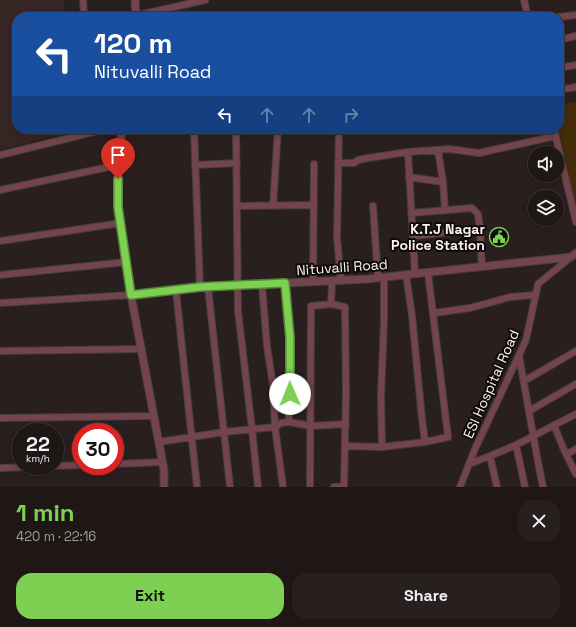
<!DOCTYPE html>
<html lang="en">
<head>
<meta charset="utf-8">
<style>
	body { margin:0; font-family:"Space Grotesk",sans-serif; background:#27201f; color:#f1f3f6; height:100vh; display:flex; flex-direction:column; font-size:15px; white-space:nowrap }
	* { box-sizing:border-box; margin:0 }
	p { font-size:13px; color:#a19fa1 }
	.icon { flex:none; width:22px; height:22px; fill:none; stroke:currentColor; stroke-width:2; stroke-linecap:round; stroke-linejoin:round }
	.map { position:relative; height:487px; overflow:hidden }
	.details { display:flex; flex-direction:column; background:#1f1716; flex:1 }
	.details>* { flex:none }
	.banner { position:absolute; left:12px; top:12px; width:552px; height:122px; border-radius:16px; box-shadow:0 2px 6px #0003,0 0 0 1px #3c3635; background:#1a4fa0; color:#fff; overflow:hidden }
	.tools { position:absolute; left:528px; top:146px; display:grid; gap:8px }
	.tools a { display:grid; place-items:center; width:36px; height:36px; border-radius:50%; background:#1f1716; box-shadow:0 2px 6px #0003,0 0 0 1px #3c3635; font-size:20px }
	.speed { position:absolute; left:12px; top:423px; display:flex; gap:8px; font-size:20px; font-weight:700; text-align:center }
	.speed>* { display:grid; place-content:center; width:52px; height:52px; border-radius:50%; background:#1f1716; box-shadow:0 2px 6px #0003,0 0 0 1px #3c3635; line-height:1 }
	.speed small { font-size:10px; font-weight:400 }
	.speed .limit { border:6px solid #d22; background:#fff; color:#111 }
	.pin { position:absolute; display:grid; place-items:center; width:34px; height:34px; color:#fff; margin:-41px -17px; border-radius:50% 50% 50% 0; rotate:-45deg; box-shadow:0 0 4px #0007 }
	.pin .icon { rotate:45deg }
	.me { position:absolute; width:44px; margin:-22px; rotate:359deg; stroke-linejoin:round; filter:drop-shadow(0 0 3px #0008) }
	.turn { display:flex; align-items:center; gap:14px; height:84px; padding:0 16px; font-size:18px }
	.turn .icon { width:52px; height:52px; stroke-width:2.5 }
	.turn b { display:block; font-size:28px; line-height:34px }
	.lanes { display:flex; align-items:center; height:38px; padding:0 16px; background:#0003; justify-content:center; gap:20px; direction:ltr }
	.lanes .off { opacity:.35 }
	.round { display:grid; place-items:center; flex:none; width:42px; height:42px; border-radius:16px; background:#27201f }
	.head { display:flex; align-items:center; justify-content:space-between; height:68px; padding:0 16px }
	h1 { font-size:24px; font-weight:800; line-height:30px; color:#7ed053 }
	.button { display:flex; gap:8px; margin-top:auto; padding:8px 16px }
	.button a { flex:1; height:46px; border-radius:16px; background:#7ed053; color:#111; font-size:16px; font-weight:800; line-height:46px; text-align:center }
	.button a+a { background:#27201f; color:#f1f3f6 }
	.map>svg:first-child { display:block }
	.built { fill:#362623 }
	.green { fill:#442c09 }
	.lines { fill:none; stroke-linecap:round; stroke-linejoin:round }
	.minor-casing { stroke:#463d3c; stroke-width:8 }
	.tertiary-casing { stroke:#463d3c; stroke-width:9 }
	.minor { stroke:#73444d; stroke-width:6 }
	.tertiary { stroke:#73444d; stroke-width:7 }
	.route-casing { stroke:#528736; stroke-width:10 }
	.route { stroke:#7ed053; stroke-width:7 }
	.labels { text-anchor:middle; stroke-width:4; stroke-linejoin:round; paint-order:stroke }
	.poi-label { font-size:14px; font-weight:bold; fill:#faf3f2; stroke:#0f0a0a; text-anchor:end }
	.street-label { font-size:14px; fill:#faf3f2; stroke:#0f0a0a }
</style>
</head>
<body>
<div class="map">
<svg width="576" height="487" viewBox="0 0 576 487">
	<rect width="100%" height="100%" fill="#291f1e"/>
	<path class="built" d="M 0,0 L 63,0 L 67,17 L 17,17 L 17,129 L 78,129 L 0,150 Z"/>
	<path class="green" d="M 576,102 L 576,209 L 559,129 L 559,104 Z"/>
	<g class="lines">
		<defs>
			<path id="minor" d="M 83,0 L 84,17
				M 524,0 L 528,17
				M 143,14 L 205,0
				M 559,17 L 576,15
				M 559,40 L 576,36
				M 559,68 L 576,65
				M 559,90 L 576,87
				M 194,129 L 200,287
				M 236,129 L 238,311 L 252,429 L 258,487
				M 339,129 L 337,238 L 341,281
				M 554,129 L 576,222
				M 438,150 L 443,182 L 445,210
				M 0,155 L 106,129
				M 338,163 L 354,163 L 358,160 L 368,158 L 408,152
				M 195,165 L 237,163
				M 409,177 L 443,182
				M 0,190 L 118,165
				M 237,206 L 314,205
				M 273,206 L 278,129
				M 373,206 L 378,278
				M 411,213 L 472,208 L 478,214 L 480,229 L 482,267
				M 413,236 L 480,229
				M 0,241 L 121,223
				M 415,274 L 408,152 L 449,149 L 479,153 L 556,136
				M 0,275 L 127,262
				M 406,275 L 412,315 L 422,419 L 425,442 L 448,437 L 428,273
				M 384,278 L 384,321 L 381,396 L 382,447 L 425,442
				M 313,282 L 314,164
				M 262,285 L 267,346 L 273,386 L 275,427 L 283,487
				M 208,287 L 230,487
				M 176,291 L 197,487
				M 0,303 L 131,295
				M 331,304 L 345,307 L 346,392 L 344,486 L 334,487
				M 434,313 L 470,308 L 510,297 L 536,295
				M 0,351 L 142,349
				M 519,355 C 527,399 534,443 543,487
				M 524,381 L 576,351
				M 529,411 L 576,384
				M 0,418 L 154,416
				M 289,422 L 311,426 L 346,424
				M 554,425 L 564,450 L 576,474
				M 159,442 L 224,432 L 275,427 L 281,423 L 289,422 L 289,338 L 285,283
				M 516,445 L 525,487
				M 345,446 L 382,447
				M 567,454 L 576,449
				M 490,456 L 497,487
				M 115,464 L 162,462
				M 469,464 L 490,456 L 516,445 L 576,414
				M 0,468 L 81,465
				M 310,487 L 311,306 L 331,304 L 332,281
				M 460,487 L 475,449 L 526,340 L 538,284 L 571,257"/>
			<path id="tertiary" d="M 135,0 L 136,17
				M 122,129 L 118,165 L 118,207 L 131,295 L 164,470 L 164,487
				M 131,295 L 200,287 L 367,279 L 571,257 L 576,253"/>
		</defs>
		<use href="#minor" class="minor-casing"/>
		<use href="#tertiary" class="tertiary-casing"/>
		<use href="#minor" class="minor"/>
		<use href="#tertiary" class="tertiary"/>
	</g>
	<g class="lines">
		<defs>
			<path id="route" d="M 118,179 L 118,207 L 131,295 L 200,287 L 285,283 L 290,338 L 290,394"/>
		</defs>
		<use href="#route" class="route-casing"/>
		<use href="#route" class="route"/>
	</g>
	<defs>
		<symbol id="civic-ring" viewBox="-11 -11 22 22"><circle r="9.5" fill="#0f0a0a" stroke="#7ed053" stroke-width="1.5"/><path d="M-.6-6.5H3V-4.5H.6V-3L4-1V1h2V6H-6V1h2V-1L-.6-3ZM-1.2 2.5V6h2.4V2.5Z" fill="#7ed053"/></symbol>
	</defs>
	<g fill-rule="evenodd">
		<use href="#civic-ring" x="488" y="226" width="22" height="22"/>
	</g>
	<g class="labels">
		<g class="poi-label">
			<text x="485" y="234">K.T.J Nagar<tspan x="485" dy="16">Police Station</tspan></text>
		</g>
		<g class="street-label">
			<text transform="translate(342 267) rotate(-4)" y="5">Nituvalli Road</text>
			<text transform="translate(491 384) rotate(-66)" y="5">ESI Hospital Road</text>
		</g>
	</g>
</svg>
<div class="tools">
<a><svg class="icon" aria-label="sound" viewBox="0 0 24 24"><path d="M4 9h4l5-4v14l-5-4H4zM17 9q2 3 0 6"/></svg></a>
<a><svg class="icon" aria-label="layers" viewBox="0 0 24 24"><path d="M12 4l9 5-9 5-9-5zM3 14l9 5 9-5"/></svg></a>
</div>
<div class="speed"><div>22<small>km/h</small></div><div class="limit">30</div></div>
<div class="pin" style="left:118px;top:179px;background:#d93025"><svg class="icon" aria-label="arrive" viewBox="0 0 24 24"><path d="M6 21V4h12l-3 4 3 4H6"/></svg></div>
<svg class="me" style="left:290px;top:394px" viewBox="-20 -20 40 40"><circle r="19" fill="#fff"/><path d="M0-13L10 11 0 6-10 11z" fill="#7ed053"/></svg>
<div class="banner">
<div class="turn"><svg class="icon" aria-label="left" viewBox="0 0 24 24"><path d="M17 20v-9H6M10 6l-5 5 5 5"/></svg><div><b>120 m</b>Nituvalli Road</div></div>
<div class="lanes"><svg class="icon" aria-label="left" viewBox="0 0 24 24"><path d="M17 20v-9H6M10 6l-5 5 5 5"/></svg><svg class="icon off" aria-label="ahead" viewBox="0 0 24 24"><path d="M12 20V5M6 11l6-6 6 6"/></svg><svg class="icon off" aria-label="ahead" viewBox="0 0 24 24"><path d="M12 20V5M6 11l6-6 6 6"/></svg><svg class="icon off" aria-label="right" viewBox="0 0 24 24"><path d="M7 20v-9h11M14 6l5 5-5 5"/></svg></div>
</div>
</div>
<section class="details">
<div class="head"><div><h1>1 min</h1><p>420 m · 22:16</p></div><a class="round"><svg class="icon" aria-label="close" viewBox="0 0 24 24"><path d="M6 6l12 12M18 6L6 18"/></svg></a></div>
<div class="button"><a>Exit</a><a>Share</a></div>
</section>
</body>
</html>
